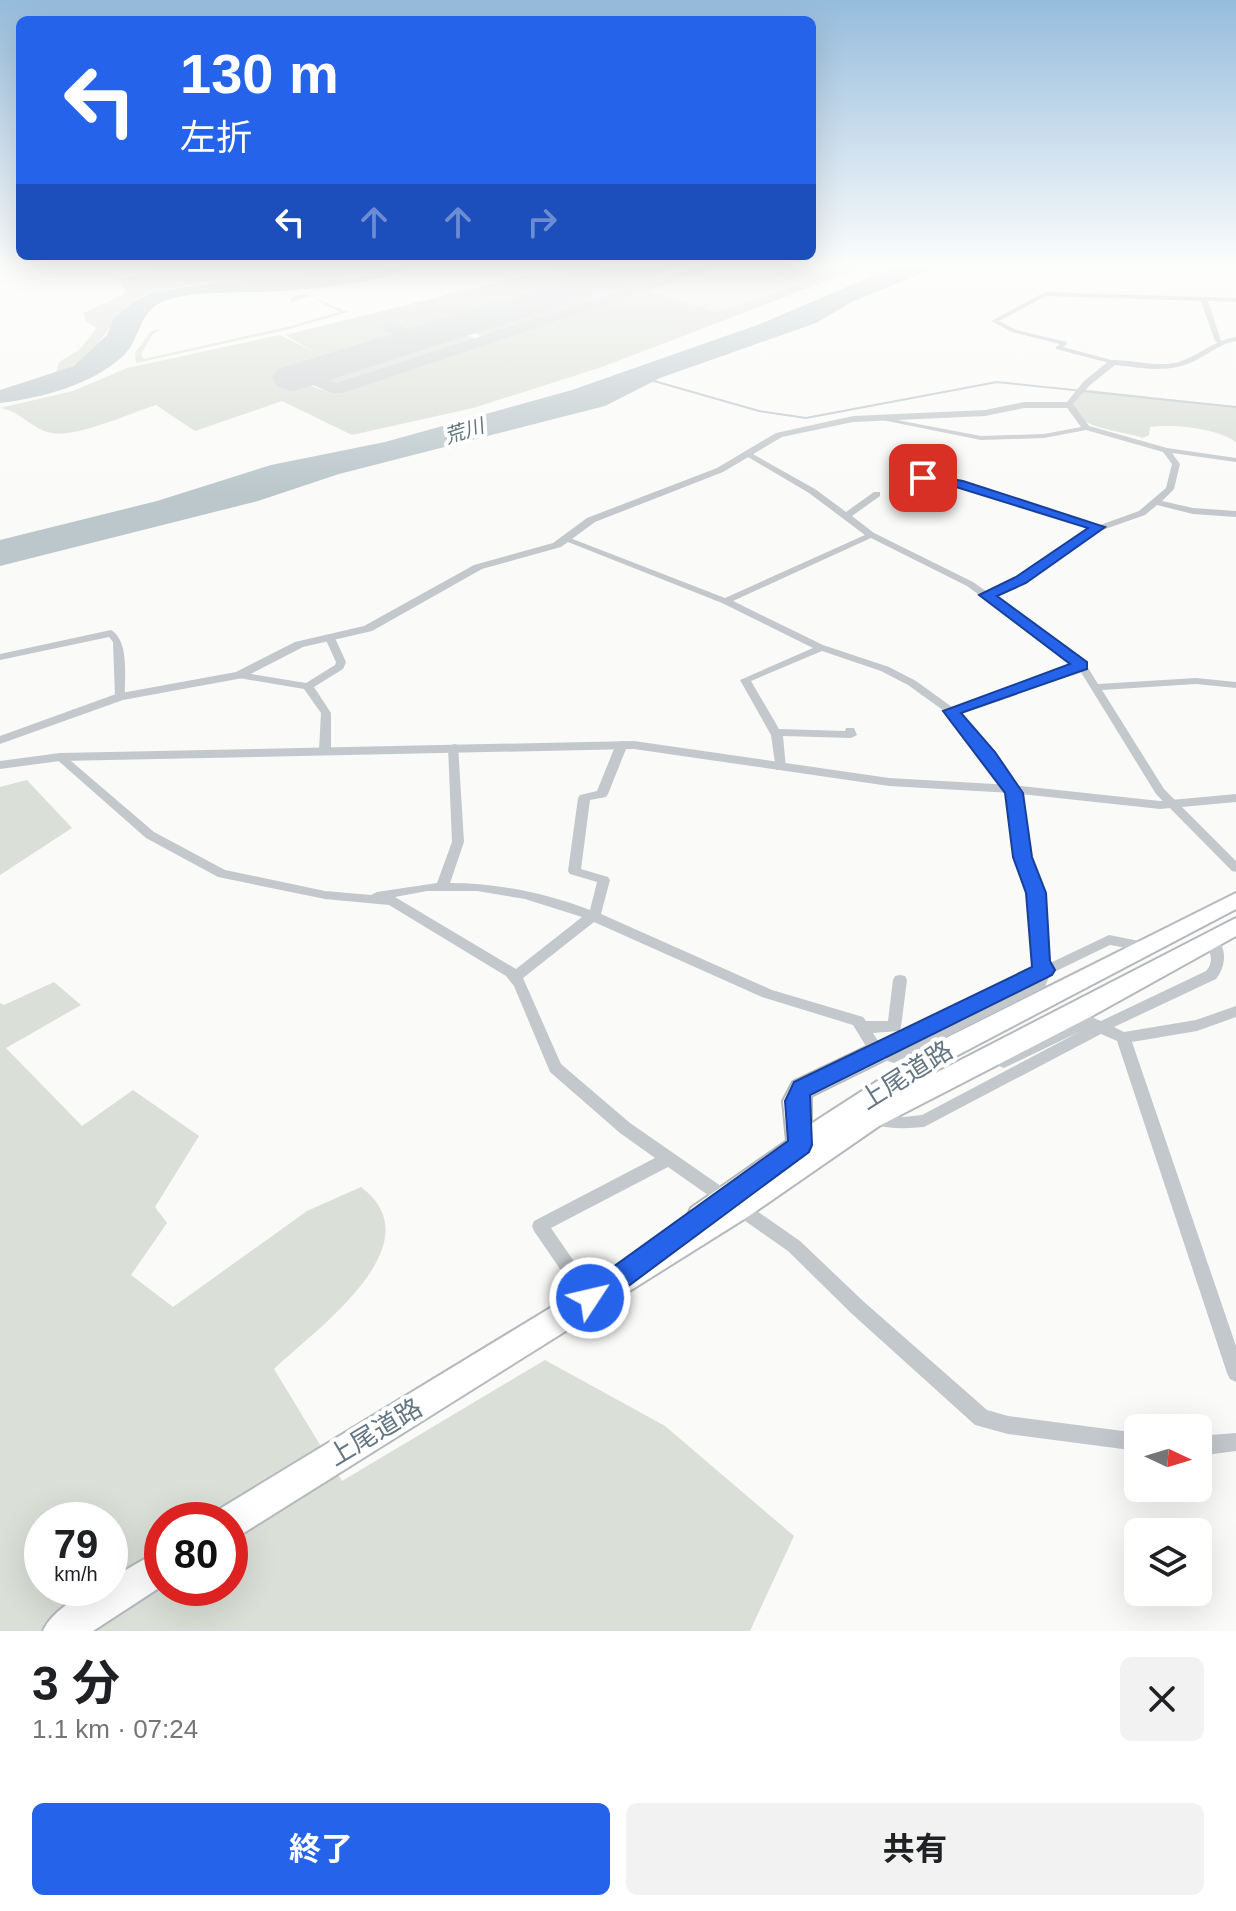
<!DOCTYPE html>
<html lang="ja">
<head>
<meta charset="utf-8">
<style>
	body { margin:0; font-family:Helvetica,"Noto Sans JP",sans-serif; background:#f2f2f2; color:#202124; height:100vh; display:flex; flex-direction:column; font-size:30px; white-space:nowrap }
	* { box-sizing:border-box; margin:0 }
	p { font-size:26px; color:#757577 }
	.icon { flex:none; width:44px; height:44px; fill:none; stroke:currentColor; stroke-width:2; stroke-linecap:round; stroke-linejoin:round }
	.map { position:relative; height:1631px; overflow:hidden }
	.sheet { display:flex; flex-direction:column; background:#fff; flex:1 }
	.sheet>* { flex:none }
	.banner { position:absolute; left:16px; top:16px; width:800px; height:244px; border-radius:12px; box-shadow:0 8px 32px #0002; background:#2563eb; color:#fff; overflow:hidden }
	.needle { width:52px; rotate:94deg }
	.buttons { position:absolute; left:1124px; top:1414px; display:grid; gap:16px }
	.buttons a { display:grid; place-items:center; width:88px; height:88px; border-radius:12px; background:#fff; box-shadow:0 8px 32px #0002; font-size:40px }
	.speed { position:absolute; left:24px; top:1502px; display:flex; gap:16px; font-size:40px; font-weight:700; text-align:center }
	.speed>* { display:grid; place-content:center; width:104px; height:104px; border-radius:50%; background:#fff; box-shadow:0 8px 32px #0002; line-height:1 }
	.speed small { font-size:20px; font-weight:400 }
	.speed .limit { border:12px solid #d22; background:#fff; color:#111 }
	.pin { position:absolute; display:grid; place-items:center; width:68px; height:68px; color:#fff; margin:-34px; border-radius:16px; box-shadow:0 4px 12px #0006 }
	.me { position:absolute; width:88px; margin:-44px; rotate:55deg; stroke-linejoin:round; filter:drop-shadow(0 0 6px #0008) }
	.turn { display:flex; align-items:center; gap:28px; height:168px; padding:0 32px; font-size:36px }
	.turn .icon { width:104px; height:104px; stroke-width:2.5 }
	.turn b { display:block; font-size:56px; line-height:68px }
	.lanes { display:flex; align-items:center; height:76px; padding:0 32px; background:#0003; justify-content:center; gap:40px; direction:ltr }
	.lanes .off { opacity:.35 }
	.round { display:grid; place-items:center; flex:none; width:84px; height:84px; border-radius:12px; background:#f2f2f2 }
	.head { display:flex; align-items:center; justify-content:space-between; height:136px; padding:0 32px }
	h1 { font-size:48px; font-weight:700; line-height:60px }
	.primary-button { display:flex; gap:16px; margin-top:auto; padding:16px 32px }
	.primary-button a { flex:1; height:92px; border-radius:12px; background:#2563eb; color:#fff; font-size:32px; font-weight:700; line-height:92px; text-align:center }
	.primary-button a+a { background:#f2f2f2; color:#202124 }
	.map>svg:first-child { display:block }
	.built { fill:#e8e9e9 }
	.green { fill:#dadfd7; fill-rule:evenodd }
	.water { fill:#bbc7cb }
	.lines { fill:none; stroke-linecap:round; stroke-linejoin:round }
	.stream { stroke:#bbc7cb; stroke-width:2 }
	.taxiway { fill:#ced2d4; fill-rule:evenodd }
	.runway { fill:#ced2d4; fill-rule:evenodd }
	.trunk-casing { stroke:#b4b9bd; stroke-width:4 }
	.minor { fill:#c3c8cc; fill-rule:evenodd }
	.tertiary { fill:#c3c8cc; fill-rule:evenodd }
	.trunk { fill:#fff; fill-rule:evenodd }
	.route { fill:#2563eb; stroke:#184099; stroke-width:2 }
	.labels { text-anchor:middle; stroke-width:8; stroke-linejoin:round; paint-order:stroke }
	.far-water-label { font-size:20px; font-style:italic; fill:#60757c; stroke:#fff }
	.near-street-label { font-size:26px; fill:#657683; stroke:#fff }
</style>
</head>
<body>
<div class="map">
<svg width="1236" height="1631" viewBox="0 0 1236 1631">
	<rect width="100%" height="100%" fill="#fafaf8"/>
	<path class="built" d="M 723,264 L 780,264 L 763,271 L 802,282 L 718,312 L 647,290 Z"/>
	<path class="green" d="M 160,264 L 406,264 C 324,295 234,268 151,293 C 108,306 102,364 56,372 L 59,362 L 79,350 L 97,328 L 86,321 L 83,313 L 123,295 L 126,291 L 118,278 L 139,276 Z
		M 572,264 L 642,264 L 286,377 L 331,393 L 647,290 L 718,312 L 801,283 L 775,275 L 804,264 L 871,264 L 602,367 L 473,408 L 352,435 L 282,401 L 195,431 L 156,405 C 131,413 76,438 51,433 C 32,429 20,411 0,408 L 73,391 L 127,368 L 280,335 L 318,354 L 285,335 Z
		M 643,273 L 664,280 L 487,338 L 465,329 Z
		M 304,294 L 348,312 L 286,330 L 136,363 L 135,353 L 151,331 L 162,329 L 152,335 L 141,354 L 144,359 L 291,326 L 339,312 L 309,296 L 289,303 L 293,297 Z
		M 457,332 L 479,340 L 334,387 L 313,377 Z
		M 1081,389 L 1236,407 L 1236,442 C 1215,428 1175,424 1150,427 L 1149,435 L 1143,438 C 1121,430 1079,430 1069,405 Z
		M 27,780 L 72,828 L 0,875 L 0,787 Z
		M 54,982 L 81,1005 L 6,1048 L 82,1126 L 133,1090 L 199,1136 L 155,1207 L 167,1223 L 131,1275 L 173,1307 L 307,1211 L 361,1187 C 437,1244 316,1329 274,1369 L 342,1481 L 545,1360 L 665,1426 L 794,1536 L 750,1631 L 0,1631 L 0,1003 L 4,1005 ZM 42,1520 L 110,1520 L 110,1588 L 42,1588 ZM 162,1520 L 230,1520 L 230,1588 L 162,1588 Z"/>
	<path class="water" d="M 406,264 L 427,264 C 373,284 317,290 259,292 C 228,293 191,291 162,302 C 139,311 140,340 124,355 C 92,385 42,398 0,403 L 0,390 L 74,366 L 107,335 L 114,318 L 135,301 L 153,292 L 220,282 L 357,278 Z
		M 900,264 L 945,264 L 852,302 L 816,323 L 660,378 L 605,406 L 339,474 L 258,501 L 0,566 L 0,540 L 157,501 L 271,465 L 385,442 L 572,390 L 760,324 Z"/>
	<g class="lines">
		<path class="stream" d="M 654,381 L 759,411 L 806,418 L 997,382 L 1236,407"/>
		<path class="taxiway" d="M 704,264 L 726,264 L 343,393 L 331,393 L 293,376 L 302,371 L 337,383 Z
			M 389,322 L 425,335 L 427,339 L 419,344 L 383,330 L 383,324 Z"/>
		<path class="runway" d="M 620,264 L 674,264 L 669,271 L 308,387 L 293,391 L 278,387 L 272,378 L 278,369 Z"/>
		<defs>
			<path id="trunk" d="M 1236,893 L 1236,909 L 956,1056 L 889,1097 L 1236,918 L 1236,936 L 1092,1016 L 879,1126 L 749,1216 L 242,1534 L 230,1539 L 230,1520 L 214,1520 L 218,1510 L 690,1223 L 687,1217 L 691,1208 L 787,1141 L 783,1101 L 793,1082 L 877,1042 L 886,1045 L 889,1052 L 886,1059 L 811,1096 L 811,1124 L 938,1042 Z
				M 162,1549 L 162,1586 L 93,1631 L 43,1631 C 52,1610 87,1588 110,1588 L 110,1579 Z"/>
		</defs>
		<use href="#trunk" class="trunk-casing"/>
		<path class="minor" d="M 1045,292 L 1236,298 L 1236,302 L 1208,301 L 1221,341 L 1218,343 L 1215,341 L 1201,301 L 1046,296 L 999,321 L 1016,330 L 1067,342 L 1067,344 L 1063,347 L 1115,361 L 1115,363 L 1113,364 L 1056,349 L 1056,347 L 1060,344 L 1012,332 L 991,321 Z
			M 1066,403 L 1072,403 L 1089,426 L 1167,448 L 1236,458 L 1236,462 L 1172,453 L 1180,464 L 1174,489 L 1162,501 L 1193,508 L 1236,511 L 1236,517 L 1193,514 L 1157,505 L 1145,515 L 1091,534 L 1024,582 L 992,596 L 1085,663 L 1098,684 L 1196,678 L 1236,682 L 1236,688 L 1196,684 L 1102,690 L 1164,789 L 1236,861 L 1236,872 L 1232,871 L 1156,794 L 1079,669 L 958,712 L 993,753 L 1020,793 L 1029,857 L 1042,893 L 1046,961 L 1048,964 L 1109,935 L 1149,943 L 1151,946 L 1149,949 L 1144,951 L 1110,945 L 1050,974 L 1045,987 L 894,1063 L 872,1056 L 853,1025 L 762,997 L 594,922 L 523,978 L 561,1064 L 630,1123 L 800,1241 L 863,1301 L 987,1410 L 1008,1416 L 1138,1433 L 1138,1451 L 1008,1434 L 975,1425 L 851,1313 L 788,1251 L 668,1167 L 551,1228 L 599,1298 L 596,1304 L 590,1306 L 584,1304 L 534,1231 L 532,1226 L 534,1221 L 655,1158 L 620,1133 L 550,1072 L 514,986 L 506,976 L 389,905 L 325,899 L 218,877 L 146,838 L 54,757 L 56,755 L 64,755 L 154,832 L 225,870 L 325,891 L 371,895 L 377,892 L 437,883 L 452,842 L 448,747 L 454,744 L 458,745 L 464,842 L 450,883 C 497,883 545,893 590,910 L 597,882 L 570,874 L 568,871 L 578,798 L 580,795 L 597,791 L 616,744 L 622,741 L 626,742 L 628,744 L 608,794 L 606,797 L 590,800 L 581,869 L 608,877 L 610,880 L 601,914 L 772,990 L 863,1017 L 866,1021 L 888,1021 L 893,980 L 895,976 L 900,975 L 905,976 L 907,980 L 901,1027 L 899,1031 L 873,1033 L 880,1044 L 1037,969 L 1032,962 L 1030,893 L 1017,857 L 1008,793 L 985,757 L 947,713 L 908,685 L 881,671 L 822,651 L 751,681 L 779,729 L 845,731 L 846,728 L 854,728 L 857,735 L 851,738 L 783,736 L 786,768 L 784,770 L 776,770 L 771,735 L 740,680 L 813,648 L 722,603 L 563,540 L 567,537 L 570,538 L 725,598 L 865,535 L 809,493 L 748,457 L 748,453 L 751,453 L 815,489 L 846,512 L 874,492 L 880,492 L 880,496 L 852,516 L 874,533 L 973,582 L 986,591 L 1018,578 L 1085,530 L 1091,528 L 957,486 L 918,480 L 918,476 L 961,482 L 1100,525 L 1139,511 L 1166,488 L 1172,464 L 1163,452 L 1086,430 L 1044,438 L 981,440 L 872,418 L 876,416 L 981,436 L 1044,434 L 1081,427 L 1065,405 ZM 871,538 L 967,586 L 1073,664 L 952,707 L 916,681 L 889,667 L 823,645 L 733,601 ZM 427,891 L 477,891 L 525,899 L 582,917 L 516,969 L 395,897 Z
			M 111,630 C 130,642 124,676 125,697 L 124,699 L 120,700 L 115,697 L 113,642 L 109,637 L 0,660 L 0,654 Z
			M 330,635 L 335,638 L 346,662 L 343,669 L 314,687 L 331,713 L 331,750 L 325,753 L 319,750 L 321,713 L 304,689 L 239,678 L 234,675 L 239,672 L 306,683 L 335,665 L 336,662 L 325,638 Z
			M 1211,935 C 1228,944 1227,965 1216,979 L 1114,1027 L 1124,1032 L 1196,1020 L 1236,1006 L 1236,1017 L 1197,1031 L 1132,1042 L 1236,1346 L 1236,1382 L 1230,1379 L 1227,1373 L 1117,1041 L 1101,1034 L 924,1127 C 905,1129 886,1129 868,1123 L 865,1119 L 868,1115 L 873,1113 L 903,1117 L 922,1115 L 1081,1031 L 1004,1068 L 999,1066 L 994,1059 L 996,1055 L 1001,1053 L 1005,1055 L 1084,1017 L 1089,1016 L 1101,1021 L 1206,971 C 1215,962 1210,950 1204,940 L 1206,937 Z
			M 1236,1433 L 1236,1451 L 1198,1456 L 1198,1436 Z"/>
		<path class="tertiary" d="M 1236,337 L 1236,341 C 1218,344 1207,356 1190,363 C 1166,373 1140,368 1115,365 L 1090,385 L 1069,408 L 1024,408 L 985,416 L 853,422 L 782,437 L 723,472 L 595,522 L 561,547 L 482,569 L 372,631 L 303,647 L 243,678 L 123,700 L 0,744 L 0,736 L 116,694 L 236,672 L 295,642 L 364,626 L 474,565 L 553,543 L 587,518 L 717,468 L 776,433 L 853,416 L 985,410 L 1024,402 L 1067,402 L 1084,381 L 1110,360 C 1133,359 1156,368 1179,362 C 1200,355 1214,340 1236,337 Z
			M 634,741 L 889,778 L 1012,785 L 1160,801 L 1236,794 L 1236,802 L 1160,809 L 1012,793 L 889,786 L 634,749 L 60,761 L 0,769 L 0,761 L 60,753 Z"/>
		<use href="#trunk" class="trunk"/>
	</g>
	<linearGradient id="sky" x2="0" y2="1"><stop stop-color="#96bcdc"/><stop offset="0.54" stop-color="#fdfdfc"/><stop offset="1" stop-color="#fdfdfc" stop-opacity="0"/></linearGradient>
	<rect width="1236" height="493" fill="url(#sky)"/>
	<path class="route" d="M 923,474 L 963,481 L 1105,527 L 1026,583 L 997,596 L 1087,662 L 1087,669 L 961,713 L 995,752 L 1023,793 L 1032,857 L 1046,893 L 1050,961 L 1055,970 L 1052,975 L 810,1095 L 812,1145 L 809,1152 L 600,1307 L 590,1311 L 581,1307 L 577,1298 L 581,1290 L 788,1141 L 785,1101 L 794,1082 L 1032,967 L 1026,893 L 1013,857 L 1005,793 L 943,711 L 1070,664 L 979,595 L 1016,577 L 1088,528 L 956,487 L 918,481 L 916,478 Z"/>
	<g class="labels">
		<g class="far-water-label">
			<text transform="translate(464 431) rotate(-18)" y="7">荒川</text>
		</g>
		<g class="near-street-label">
			<text transform="translate(906 1075) rotate(-32)" y="9">上尾道路</text>
			<text transform="translate(375 1432) rotate(-31)" y="9">上尾道路</text>
		</g>
	</g>
</svg>
<div class="buttons">
<a><svg class="needle" viewBox="-14 -14 28 28"><path d="M0-13l5 13h-10z" fill="#e53935"/><path d="M0 13l5-13h-10z" fill="#757577"/></svg></a>
<a><svg class="icon" aria-label="layers" viewBox="0 0 24 24"><path d="M12 4l9 5-9 5-9-5zM3 14l9 5 9-5"/></svg></a>
</div>
<div class="speed"><div>79<small>km/h</small></div><div class="limit">80</div></div>
<div class="pin" style="left:923px;top:478px;background:#d93025"><svg class="icon" aria-label="arrive" viewBox="0 0 24 24"><path d="M6 21V4h12l-3 4 3 4H6"/></svg></div>
<svg class="me" style="left:590px;top:1298px" viewBox="-20 -20 40 40"><circle r="17" fill="#2563eb" stroke="#fff" stroke-width="3"/><path d="M0-11L8 9 0 5-8 9z" fill="#fff"/></svg>
<div class="banner">
<div class="turn"><svg class="icon" aria-label="left" viewBox="0 0 24 24"><path d="M17 20v-9H6M10 6l-5 5 5 5"/></svg><div><b>130 m</b>左折</div></div>
<div class="lanes"><svg class="icon" aria-label="left" viewBox="0 0 24 24"><path d="M17 20v-9H6M10 6l-5 5 5 5"/></svg><svg class="icon off" aria-label="ahead" viewBox="0 0 24 24"><path d="M12 20V5M6 11l6-6 6 6"/></svg><svg class="icon off" aria-label="ahead" viewBox="0 0 24 24"><path d="M12 20V5M6 11l6-6 6 6"/></svg><svg class="icon off" aria-label="right" viewBox="0 0 24 24"><path d="M7 20v-9h11M14 6l5 5-5 5"/></svg></div>
</div>
</div>
<section class="sheet">
<div class="head"><div><h1>3 分</h1><p>1.1 km · 07:24</p></div><a class="round"><svg class="icon" aria-label="close" viewBox="0 0 24 24"><path d="M6 6l12 12M18 6L6 18"/></svg></a></div>
<div class="primary-button"><a>終了</a><a>共有</a></div>
</section>
</body>
</html>
